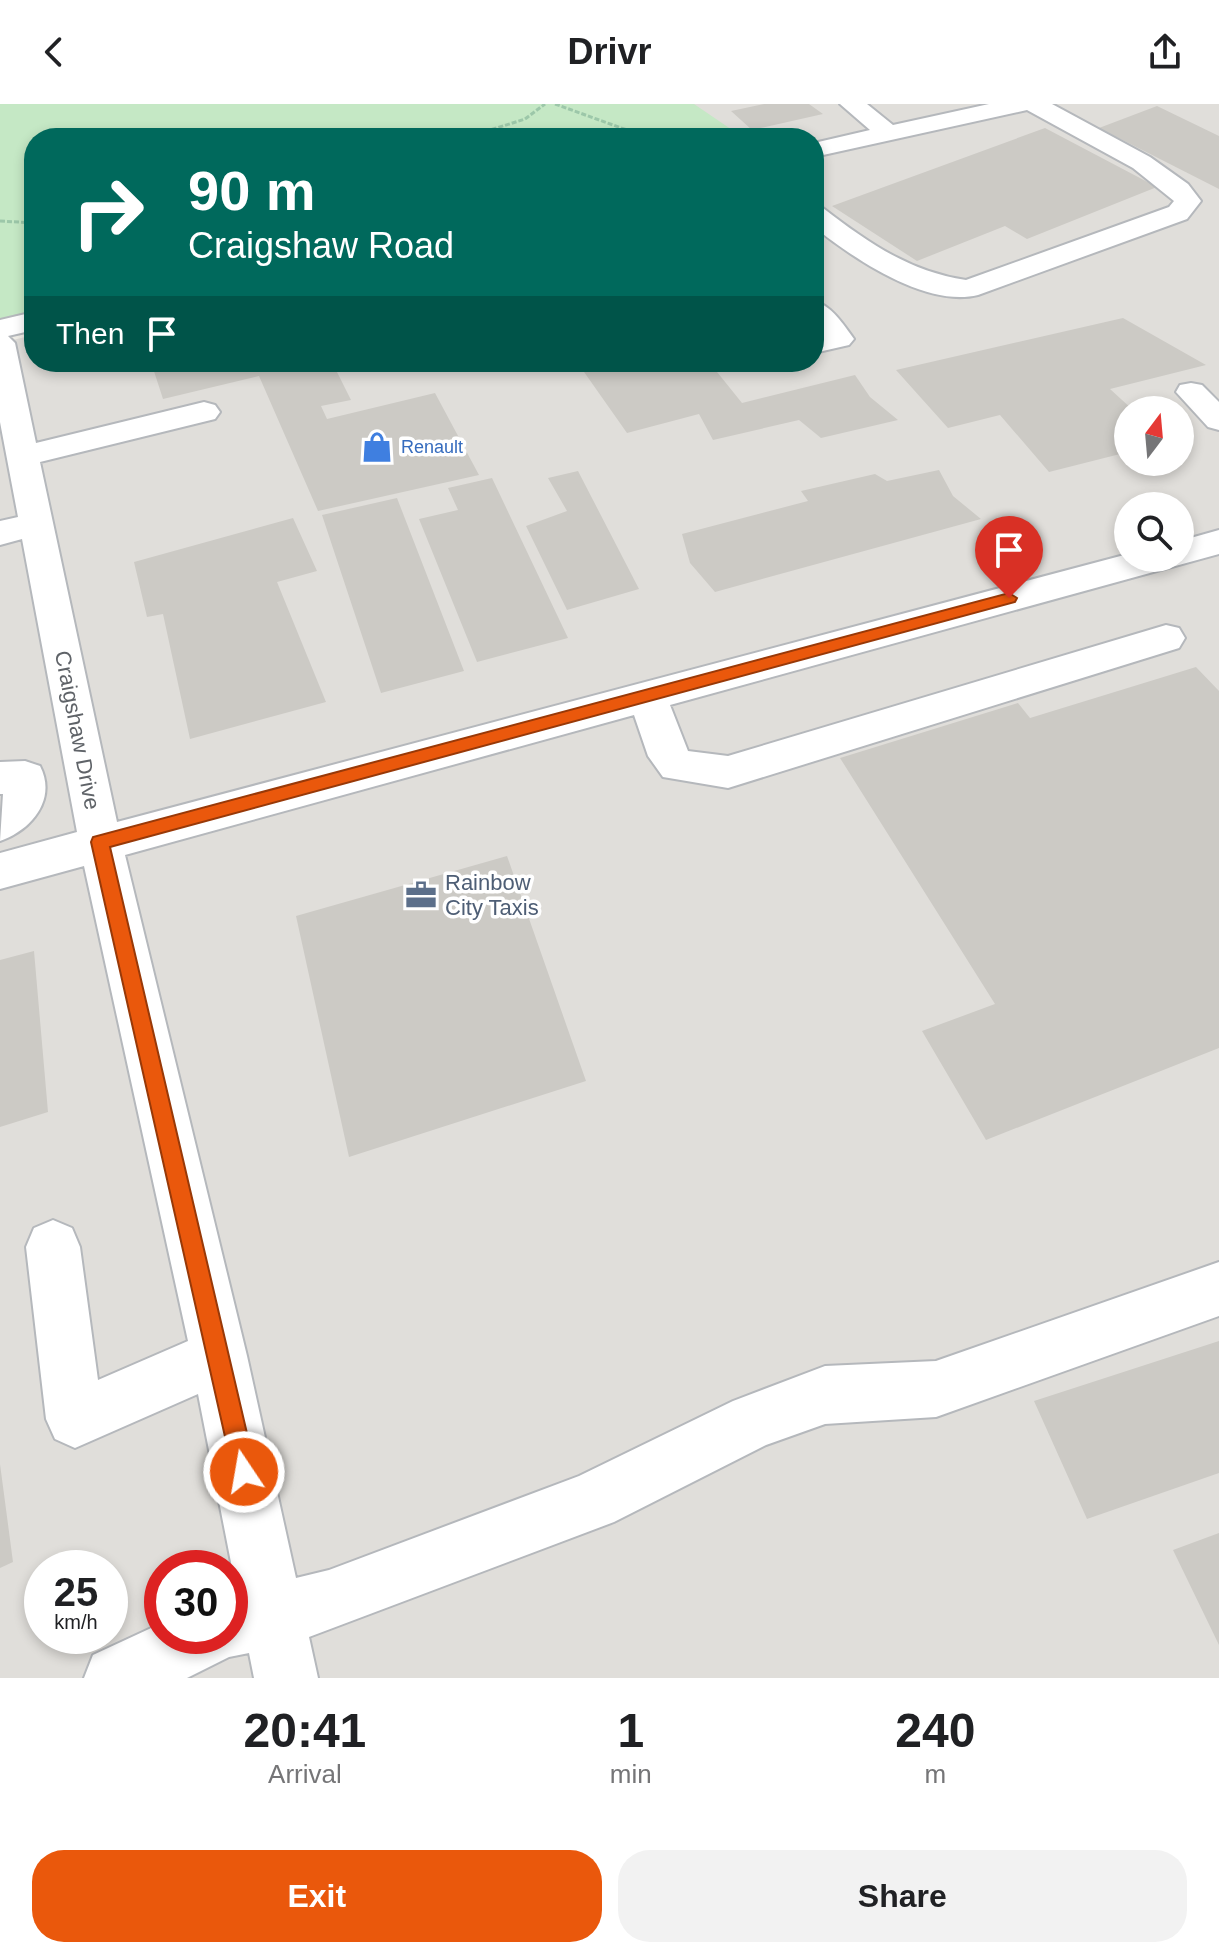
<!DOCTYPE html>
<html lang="en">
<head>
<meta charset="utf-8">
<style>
	body { margin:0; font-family:Arial,sans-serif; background:#f2f2f2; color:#202124; height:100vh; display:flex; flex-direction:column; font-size:30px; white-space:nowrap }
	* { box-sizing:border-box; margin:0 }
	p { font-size:26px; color:#757577 }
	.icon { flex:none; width:44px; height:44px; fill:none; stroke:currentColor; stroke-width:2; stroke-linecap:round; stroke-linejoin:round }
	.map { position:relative; height:1574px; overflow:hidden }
	.sheet { display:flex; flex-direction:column; background:#fff; flex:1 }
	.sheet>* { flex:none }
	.guide { position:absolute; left:24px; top:24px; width:800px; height:244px; border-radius:32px; box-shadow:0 4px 12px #0003; background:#00695c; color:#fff; overflow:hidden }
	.needle { width:52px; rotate:16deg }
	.buttons { position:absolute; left:1114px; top:292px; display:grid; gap:16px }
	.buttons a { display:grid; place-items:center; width:80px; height:80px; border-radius:50%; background:#fff; box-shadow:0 4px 12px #0003; font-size:40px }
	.speed { position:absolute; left:24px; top:1446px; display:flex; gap:16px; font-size:40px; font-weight:700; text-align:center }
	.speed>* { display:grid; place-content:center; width:104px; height:104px; border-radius:50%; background:#fff; box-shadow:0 4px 12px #0003; line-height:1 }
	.speed small { font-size:20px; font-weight:400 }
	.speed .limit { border:12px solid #d22; background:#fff; color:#111 }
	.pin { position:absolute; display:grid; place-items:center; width:68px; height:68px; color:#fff; margin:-82px -34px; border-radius:50% 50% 50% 0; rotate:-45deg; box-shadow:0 0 8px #0007 }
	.pin .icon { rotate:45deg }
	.me { position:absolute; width:88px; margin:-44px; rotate:348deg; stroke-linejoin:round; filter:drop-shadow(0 0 6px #0008) }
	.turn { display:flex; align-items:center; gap:28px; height:168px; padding:0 32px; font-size:36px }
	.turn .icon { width:104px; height:104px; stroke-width:2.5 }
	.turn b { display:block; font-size:56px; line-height:68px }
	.then { display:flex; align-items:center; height:76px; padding:0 32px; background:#0003; gap:16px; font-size:30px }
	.eta { display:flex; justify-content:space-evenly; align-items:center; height:136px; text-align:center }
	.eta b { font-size:48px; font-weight:700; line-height:56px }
	.button { display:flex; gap:16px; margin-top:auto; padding:16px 32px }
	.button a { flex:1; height:92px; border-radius:32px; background:#ea580c; color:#fff; font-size:32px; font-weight:700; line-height:92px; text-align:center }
	.button a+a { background:#f2f2f2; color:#202124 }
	header { display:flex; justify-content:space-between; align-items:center; height:104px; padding:0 32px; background:#fff; font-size:36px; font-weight:700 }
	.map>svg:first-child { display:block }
	.industrial { fill:#e0deda; fill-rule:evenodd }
	.green { fill:#c5e8c5 }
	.building { fill:#cccac5 }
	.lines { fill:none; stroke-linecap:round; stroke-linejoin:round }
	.minor-casing { stroke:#b5b8bc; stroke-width:4 }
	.path { stroke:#9cc7a9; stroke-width:3; stroke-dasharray:5 2; stroke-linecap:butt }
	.minor { fill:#fff; fill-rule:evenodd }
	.route { fill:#ea580c; stroke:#983908; stroke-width:2 }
	.labels { text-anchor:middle; stroke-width:7; stroke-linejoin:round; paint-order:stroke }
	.far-shop-label { font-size:18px; fill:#366cbe; stroke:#fff; text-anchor:start }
	.street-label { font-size:22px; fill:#5f6368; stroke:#fff }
	.service-label { font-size:22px; fill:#4e5e75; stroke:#fff; text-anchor:start }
</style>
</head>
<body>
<header><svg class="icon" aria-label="back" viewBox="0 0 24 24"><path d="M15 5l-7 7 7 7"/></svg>Drivr<svg class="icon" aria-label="share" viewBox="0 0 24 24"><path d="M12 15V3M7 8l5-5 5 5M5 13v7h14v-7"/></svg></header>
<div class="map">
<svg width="1219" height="1574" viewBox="0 0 1219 1574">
	<rect width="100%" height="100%" fill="#f1efe8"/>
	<path class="industrial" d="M 691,0 L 1219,0 L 1219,1574 L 0,1574 L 0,239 L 34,231 L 34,258 L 814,258 L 814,34 L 743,34 ZM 1128,306 L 1180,306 L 1180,358 L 1128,358 ZM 1128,402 L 1180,402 L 1180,454 L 1128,454 ZM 42,1464 L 110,1464 L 110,1532 L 42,1532 ZM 162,1464 L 230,1464 L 230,1532 L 162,1532 Z"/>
	<path class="green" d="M 0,0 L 694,0 L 744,34 L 34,34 L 34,217 L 0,225 Z"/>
	<path class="building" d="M 764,0 L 809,0 L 823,10 L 752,26 L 731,7 Z
		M 1157,2 L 1219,32 L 1219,85 L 1099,24 Z
		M 1045,24 L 1157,83 L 1027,135 L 1005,122 L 917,157 L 832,102 Z
		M 1123,214 L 1206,261 L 1110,285 L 1133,306 L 1128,306 L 1128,348 L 1049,368 L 1000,311 L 948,324 L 896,266 Z
		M 151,258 L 332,258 L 351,296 L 321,302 L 327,315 L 435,289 L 479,371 L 318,407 L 259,272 L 163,295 Z
		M 577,258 L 709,258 L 742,299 L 855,271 L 870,293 L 898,316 L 821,334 L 799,316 L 713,336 L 699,310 L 627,329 Z
		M 939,366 L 953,392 L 981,415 L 715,488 L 690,459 L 682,430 L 808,397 L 801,387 L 875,370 L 887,377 Z
		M 578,367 L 639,485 L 567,506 L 526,422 L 567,407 L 548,374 Z
		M 492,374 L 568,534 L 477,558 L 419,415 L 458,406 L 448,384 Z
		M 397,394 L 464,567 L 381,589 L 322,411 Z
		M 293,414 L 317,467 L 277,478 L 326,598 L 190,635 L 163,510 L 147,513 L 134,458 Z
		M 1196,563 L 1219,587 L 1219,944 L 986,1036 L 922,927 L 995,900 L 840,654 L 1018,599 L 1030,614 Z
		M 507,752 L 586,977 L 349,1053 L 296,812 Z
		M 34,847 L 48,1008 L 0,1023 L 0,856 Z
		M 1219,1237 L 1219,1369 L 1087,1415 L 1034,1297 Z
		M 0,1360 L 13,1458 L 0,1464 Z
		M 1219,1429 L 1219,1541 L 1173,1446 Z"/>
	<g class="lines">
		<defs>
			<path id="minor" d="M 840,0 L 867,0 L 893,21 L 989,0 L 1052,0 L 1150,53 L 1188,80 L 1201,97 L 1187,115 L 978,191 C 926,204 853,154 814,123 L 814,102 L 823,104 C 867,138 910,168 966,176 L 1169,103 L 1174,97 L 1133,64 L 1027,6 L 814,53 L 814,39 L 870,26 Z
				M 814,197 C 831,201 844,221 854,235 L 849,241 L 814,249 L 814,231 L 819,230 L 814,224 Z
				M 34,208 L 34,226 L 8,232 L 15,239 L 36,339 L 204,298 L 215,301 L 220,308 L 215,315 L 40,358 L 117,718 L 1128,450 L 1128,454 L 1180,454 L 1180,437 L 1219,426 L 1219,450 L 670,601 L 688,647 L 728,652 L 1166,521 L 1179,524 L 1185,534 L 1179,544 L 728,684 L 663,673 L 648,652 L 634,611 L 125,751 L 247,1252 L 296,1474 L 329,1466 L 579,1372 L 733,1297 L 825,1262 L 936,1257 L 1219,1158 L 1219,1212 L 936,1313 L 825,1320 L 766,1341 L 614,1418 L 309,1533 L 318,1574 L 254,1574 L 249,1549 L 229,1553 L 187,1574 L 84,1574 L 93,1551 L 162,1519 L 162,1532 L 230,1532 L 230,1490 L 237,1489 L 198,1290 L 75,1344 L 55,1335 L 46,1315 L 26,1143 L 34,1124 L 53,1116 L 72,1124 L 80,1143 L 98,1276 L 188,1237 L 84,762 L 0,785 L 0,749 L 77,728 L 22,435 L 0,441 L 0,417 L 18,413 L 0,318 L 0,216 Z
				M 1191,279 L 1202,281 L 1219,298 L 1219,326 L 1208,323 L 1176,288 L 1180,281 Z
				M 25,657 L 40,662 C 57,695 32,726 0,737 L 3,690 L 0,690 L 0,658 Z"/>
		</defs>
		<use href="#minor" class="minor-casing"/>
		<path class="path" d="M 555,0 L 649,34
			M 465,34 L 525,15 L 545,0
			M 0,117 L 34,119"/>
		<use href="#minor" class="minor"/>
	</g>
	<path class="route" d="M 1009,489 L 1017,494 L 1015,498 L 110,743 L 256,1368 L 252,1377 L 244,1380 L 235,1377 L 91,738 L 93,733 Z"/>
	<defs>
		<symbol id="shop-bare" viewBox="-9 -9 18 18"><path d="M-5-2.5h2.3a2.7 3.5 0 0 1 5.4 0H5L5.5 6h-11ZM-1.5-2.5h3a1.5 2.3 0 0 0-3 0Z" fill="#3f7fe0" stroke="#fff" stroke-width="2.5" paint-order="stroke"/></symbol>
		<symbol id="office-bare" viewBox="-9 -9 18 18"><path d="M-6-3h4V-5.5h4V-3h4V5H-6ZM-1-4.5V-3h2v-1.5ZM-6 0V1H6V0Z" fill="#5c6f8a" stroke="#fff" stroke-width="2.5" paint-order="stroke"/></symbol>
	</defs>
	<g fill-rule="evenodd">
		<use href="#shop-bare" x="355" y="321" width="44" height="44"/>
		<use href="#office-bare" x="399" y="769" width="44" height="44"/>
	</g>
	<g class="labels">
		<g class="far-shop-label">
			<text x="401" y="349">Renault</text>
		</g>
		<g class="street-label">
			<text transform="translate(78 626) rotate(79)" y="8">Craigshaw Drive</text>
		</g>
		<g class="service-label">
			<text x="445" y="786">Rainbow<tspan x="445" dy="25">City Taxis</tspan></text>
		</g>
	</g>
</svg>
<div class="buttons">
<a><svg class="needle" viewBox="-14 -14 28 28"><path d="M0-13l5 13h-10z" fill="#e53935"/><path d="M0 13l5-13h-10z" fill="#757577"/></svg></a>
<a><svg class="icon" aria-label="search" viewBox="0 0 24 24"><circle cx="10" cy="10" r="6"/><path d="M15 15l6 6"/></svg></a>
</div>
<div class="speed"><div>25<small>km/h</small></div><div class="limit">30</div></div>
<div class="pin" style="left:1009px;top:494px;background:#d93025"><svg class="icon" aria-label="arrive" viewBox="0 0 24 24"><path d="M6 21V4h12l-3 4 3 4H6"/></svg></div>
<svg class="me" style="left:244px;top:1368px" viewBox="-20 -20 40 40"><circle r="17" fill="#ea580c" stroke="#fff" stroke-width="3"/><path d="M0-11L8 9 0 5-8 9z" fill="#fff"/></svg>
<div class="guide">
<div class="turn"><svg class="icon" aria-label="right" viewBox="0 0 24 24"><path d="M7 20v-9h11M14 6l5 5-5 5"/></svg><div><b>90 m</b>Craigshaw Road</div></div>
<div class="then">Then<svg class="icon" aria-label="arrive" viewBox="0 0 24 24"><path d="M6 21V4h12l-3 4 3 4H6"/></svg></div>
</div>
</div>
<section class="sheet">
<div class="eta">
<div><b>20:41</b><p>Arrival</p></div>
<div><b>1</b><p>min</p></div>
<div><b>240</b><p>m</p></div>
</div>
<div class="button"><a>Exit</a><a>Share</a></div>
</section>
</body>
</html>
